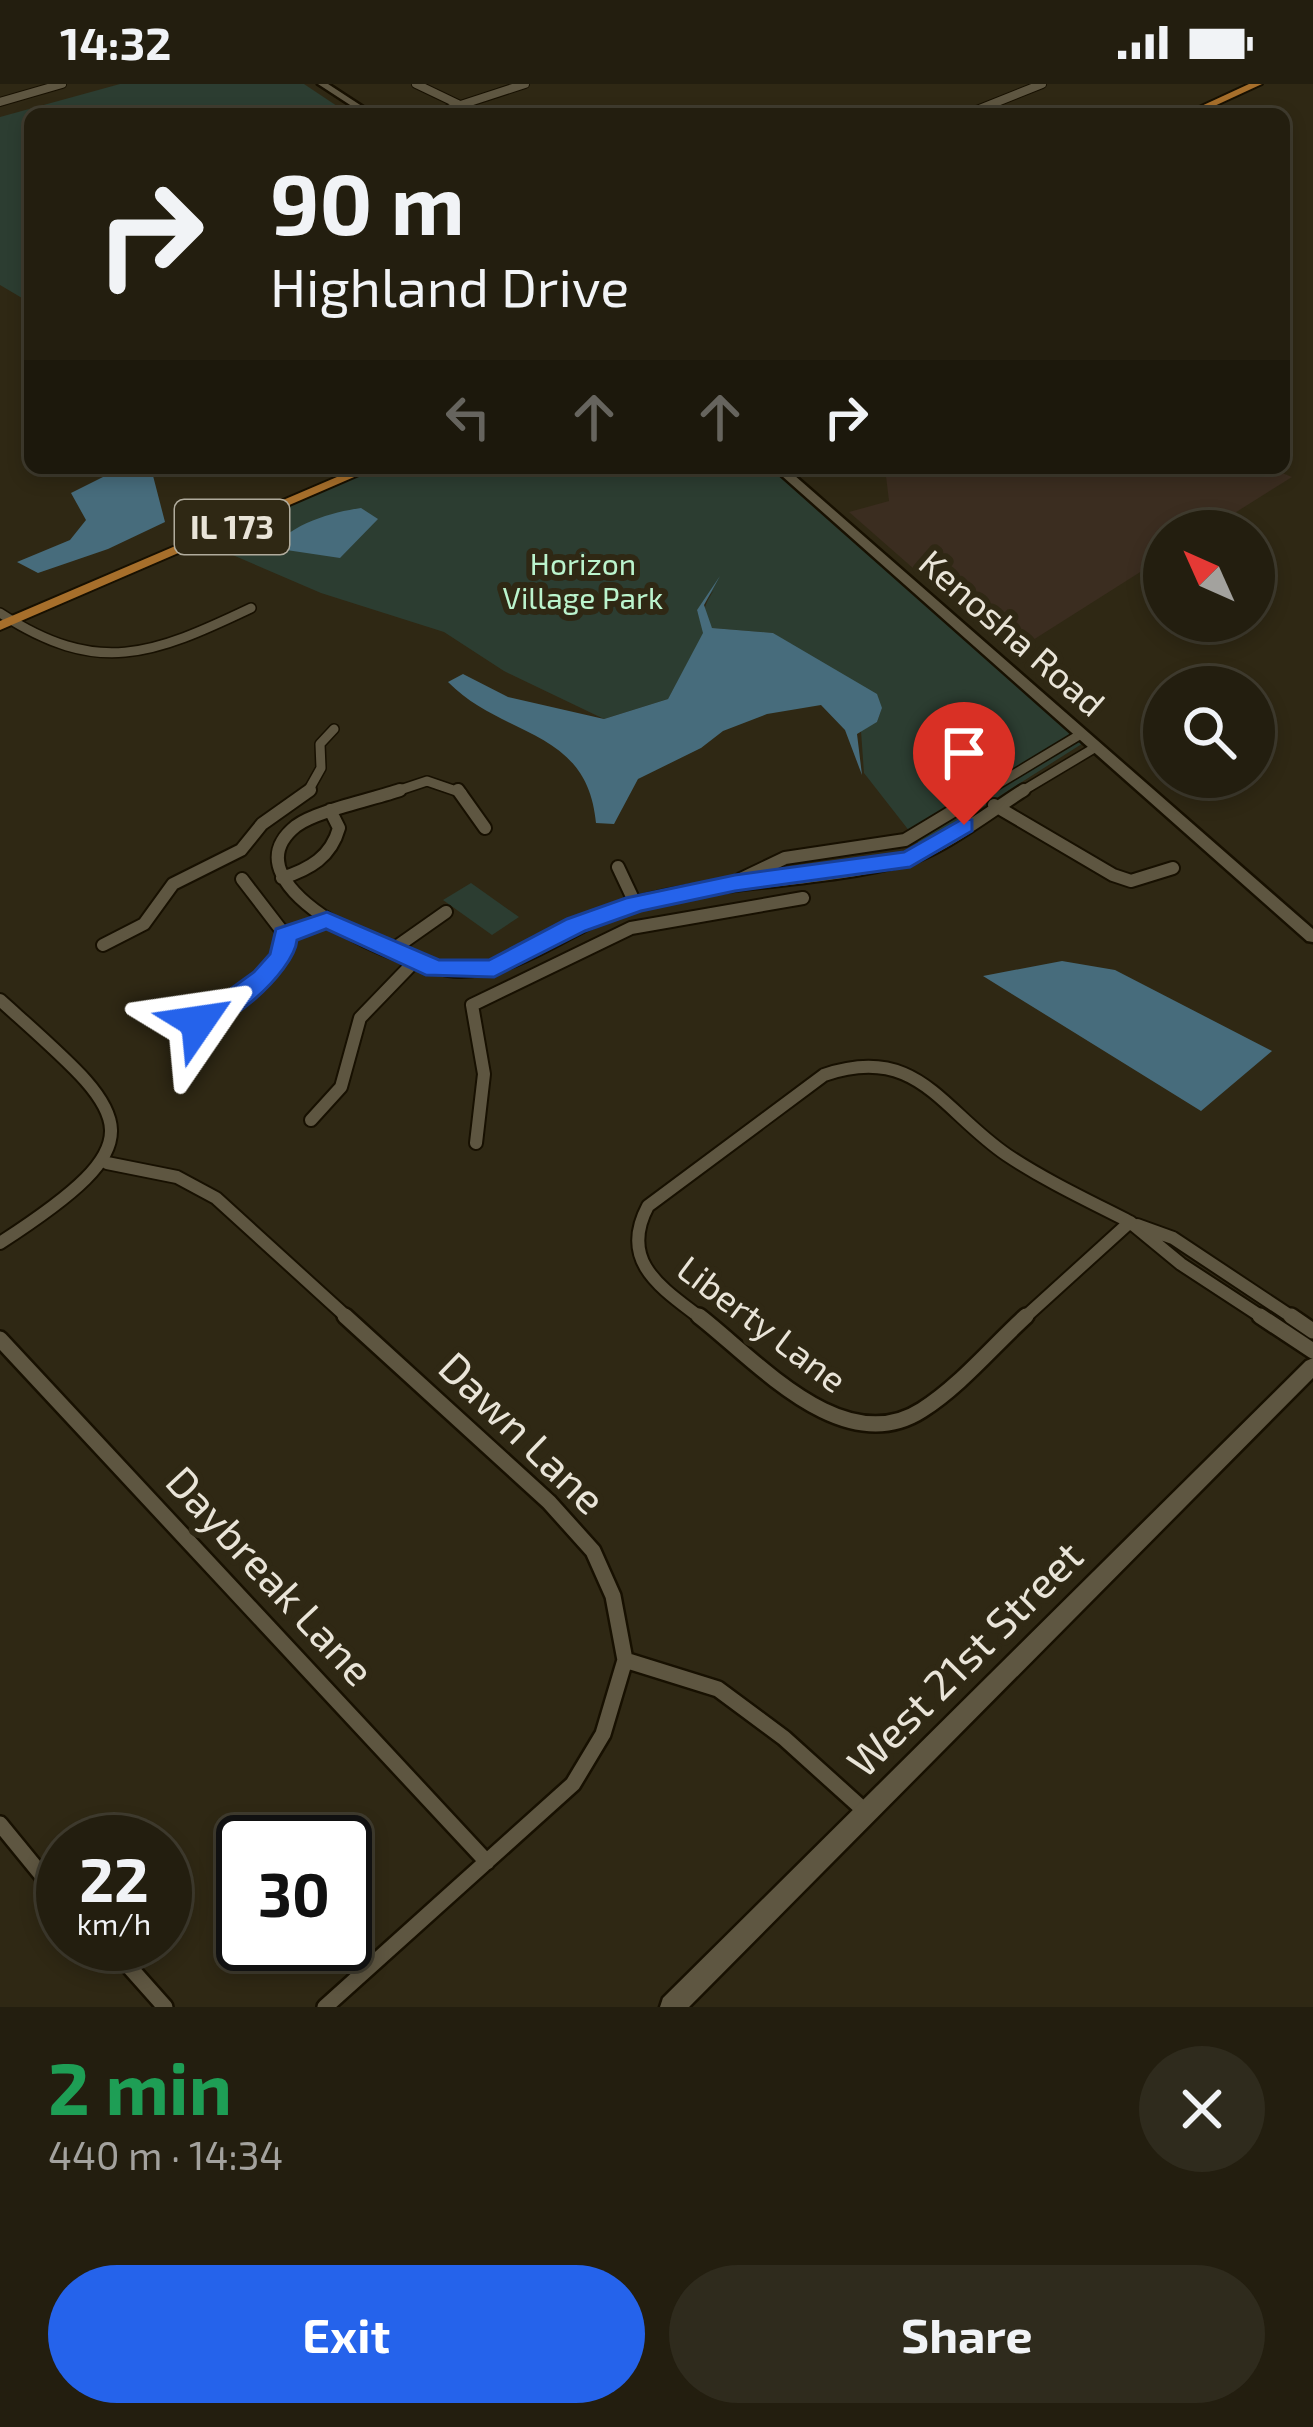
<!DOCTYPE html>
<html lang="en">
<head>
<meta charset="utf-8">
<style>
	body { margin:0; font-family:"Exo 2",sans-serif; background:#2f2b1d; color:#f1f3f6; height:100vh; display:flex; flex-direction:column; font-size:45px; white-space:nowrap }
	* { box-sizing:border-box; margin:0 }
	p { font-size:39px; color:#a3a29e }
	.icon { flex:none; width:66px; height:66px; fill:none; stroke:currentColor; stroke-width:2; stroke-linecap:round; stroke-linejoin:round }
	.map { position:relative; height:1923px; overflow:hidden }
	.side { display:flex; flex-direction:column; background:#231e0f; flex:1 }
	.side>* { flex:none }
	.guide { position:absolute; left:24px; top:24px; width:1266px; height:366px; border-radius:18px; box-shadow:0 6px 18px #0003,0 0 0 3px #403c2f; background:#231e0f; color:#f1f3f6; overflow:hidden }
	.needle { width:78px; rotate:315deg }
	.tools { position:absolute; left:1143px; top:426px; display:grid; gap:24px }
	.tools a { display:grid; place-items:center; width:132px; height:132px; border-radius:50%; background:#231e0f; box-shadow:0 6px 18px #0003,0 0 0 3px #403c2f; font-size:60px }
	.speed { position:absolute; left:36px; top:1731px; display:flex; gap:24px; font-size:60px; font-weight:700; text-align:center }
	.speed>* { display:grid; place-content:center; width:156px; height:156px; border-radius:50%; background:#231e0f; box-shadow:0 6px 18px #0003,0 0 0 3px #403c2f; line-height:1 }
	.speed small { font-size:30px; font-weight:400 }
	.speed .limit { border:6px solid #111; border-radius:18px; background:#fff; color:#111 }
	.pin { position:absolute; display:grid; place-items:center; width:102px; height:102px; color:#fff; margin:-123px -51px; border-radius:50% 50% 50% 0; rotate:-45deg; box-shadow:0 0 12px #0007 }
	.pin .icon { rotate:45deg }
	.me { position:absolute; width:132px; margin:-66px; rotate:58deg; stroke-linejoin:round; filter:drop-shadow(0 0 9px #0008) }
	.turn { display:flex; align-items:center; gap:42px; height:252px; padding:0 48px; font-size:54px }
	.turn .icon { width:156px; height:156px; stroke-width:2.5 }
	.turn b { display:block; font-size:84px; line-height:102px }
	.lanes { display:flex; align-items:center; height:114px; padding:0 48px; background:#0003; justify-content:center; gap:60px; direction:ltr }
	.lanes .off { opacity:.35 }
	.round { display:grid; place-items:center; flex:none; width:126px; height:126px; border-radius:63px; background:#2f2b1d }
	.overview { display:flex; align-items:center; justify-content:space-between; height:204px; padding:0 48px }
	h1 { font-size:72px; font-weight:700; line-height:90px; color:#1e9e55 }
	.button { display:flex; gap:24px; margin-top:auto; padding:24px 48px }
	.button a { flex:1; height:138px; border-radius:72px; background:#2563eb; color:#fff; font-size:48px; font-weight:700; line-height:138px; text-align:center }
	.button a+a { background:#2f2b1d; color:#f1f3f6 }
	.status { display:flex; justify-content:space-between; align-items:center; height:84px; padding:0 60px; background:#231e0f; direction:ltr }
	.status svg { height:33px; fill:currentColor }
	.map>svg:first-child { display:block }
	.industrial { fill:#3b2d20 }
	.green { fill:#2c3d31 }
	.water { fill:#476c7c }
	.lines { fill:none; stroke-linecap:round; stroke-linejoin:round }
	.street-far3-casing { stroke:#171001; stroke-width:10 }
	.street-far2-casing { stroke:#171001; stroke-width:12 }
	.street-far1-casing { stroke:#171001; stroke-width:16 }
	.street-casing { stroke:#171001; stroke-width:20 }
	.secondary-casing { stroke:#171001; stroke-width:5 }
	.primary-casing { stroke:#171001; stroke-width:4 }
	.street-far3 { stroke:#5e5641; stroke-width:8 }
	.street-far2 { stroke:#5e5641; stroke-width:9 }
	.street-far1 { stroke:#5e5641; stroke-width:12 }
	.street { stroke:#5e5641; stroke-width:15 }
	.secondary { fill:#5e5641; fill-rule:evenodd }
	.primary { fill:#a76f2b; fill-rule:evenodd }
	.route { fill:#2563eb; stroke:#184099; stroke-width:3 }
	.labels { text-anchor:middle; stroke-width:12; stroke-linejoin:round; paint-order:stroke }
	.far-park-label { font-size:30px; fill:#bbf4cd; stroke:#2f2814 }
	.shield { fill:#2f2814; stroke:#b1ac9d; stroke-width:3 }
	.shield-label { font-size:33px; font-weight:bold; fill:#e9e4d8 }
	.street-label { font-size:36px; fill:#e9e4d8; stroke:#2f2814 }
	.near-street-label { font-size:42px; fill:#e9e4d8; stroke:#2f2814 }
</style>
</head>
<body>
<div class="status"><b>14:32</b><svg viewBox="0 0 49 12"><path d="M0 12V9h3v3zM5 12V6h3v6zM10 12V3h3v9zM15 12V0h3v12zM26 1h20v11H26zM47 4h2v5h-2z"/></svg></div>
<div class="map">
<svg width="1313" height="1923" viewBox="0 0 1313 1923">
	<rect width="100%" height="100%" fill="#2f2814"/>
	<path class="industrial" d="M 885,384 L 1270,384 L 1292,393 L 1206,447 L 1164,447 L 1164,473 L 1011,570 L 849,428 L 889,417 Z"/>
	<path class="green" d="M 120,0 L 304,0 L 349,30 L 30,30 L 30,211 L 22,214 L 0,201 L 0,33 Z
		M 368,384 L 780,384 L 1088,656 L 921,762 L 864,689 L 861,647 L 877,638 L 882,624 L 773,549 L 712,544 C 699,530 705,520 714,506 L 697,526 L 704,549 L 668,615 L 604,635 L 504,587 L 444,548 L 321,509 L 200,457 Z
		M 471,799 L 519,833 L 492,851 L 443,816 Z"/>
	<path class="water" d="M 121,384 L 151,384 L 165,438 L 108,465 L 38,489 L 17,478 L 70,456 L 86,436 L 71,409 Z
		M 361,424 L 378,435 L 340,474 L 273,464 C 291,440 332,428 361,424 Z
		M 720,492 L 704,521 L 712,544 L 773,549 L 877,610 L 882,624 L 877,638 L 857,650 L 862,691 L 845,646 L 821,621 L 767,630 L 723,647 L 701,664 L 638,695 L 614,740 L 596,739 C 587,643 504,655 448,598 L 463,590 L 508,613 L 604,635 L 668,615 L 703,549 L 697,526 Z
		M 1062,877 L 1115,886 L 1272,967 L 1201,1027 L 983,892 Z"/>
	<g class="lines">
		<defs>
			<path id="street-far3" d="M 416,0 L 460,21
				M 0,18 L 62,0
				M 433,30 L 525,0
				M 967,30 L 1042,0"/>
			<path id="street-far2" d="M 0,529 C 98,593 152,571 251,524
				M 307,709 L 321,684 L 320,660 L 334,645
				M 391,709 L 427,697 L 462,709
				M 983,709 L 1081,650
				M 1019,709 L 1096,663"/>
			<path id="street-far1" d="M 400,706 C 374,715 316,727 296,742 C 218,804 413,886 459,887 C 524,888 575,836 636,819 C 724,795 819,799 906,775 C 941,766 992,726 1024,706
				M 458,706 L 485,744
				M 994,721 L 1113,791 L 1131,797 L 1173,784
				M 618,783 L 635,819
				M 282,794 C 310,785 331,773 339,744 L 330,726
				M 741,795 L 785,774 L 905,756 L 988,706
				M 285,851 L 327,836
				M 103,861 L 144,840 L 173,800 L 241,766 L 262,740 L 310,706
				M 392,866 L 446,828
				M 0,916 C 130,1033 165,1052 0,1159
				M 198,938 C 236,916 274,897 285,851 L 242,795
				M 311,1036 L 341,1003 L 360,934 L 415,877
				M 476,1059 L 484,990 L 472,921 L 631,844 L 803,814
				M 107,1079 L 177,1093 L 216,1114 L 349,1235
				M 1130,1138 L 1181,1180 L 1265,1235
				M 1137,1141 L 1173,1154 L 1295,1235
				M 702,1235 C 662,1204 618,1178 648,1122 L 824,991 C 917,959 941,1026 1007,1071 C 1046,1097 1089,1117 1130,1138 L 1023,1235"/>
			<path id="street" d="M 699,1232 C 756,1276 843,1377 922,1326 C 960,1302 993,1262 1026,1232
				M 1260,1232 L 1313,1267
				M 1291,1232 L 1313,1247
				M 0,1255 L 487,1778
				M 625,1576 L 718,1605 L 784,1654 L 866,1728
				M 0,1740 L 63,1817
				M 109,1860 L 165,1923
				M 325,1923 L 573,1700 L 603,1650 L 625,1576 L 613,1512 L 593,1467 L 549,1418 L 345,1232"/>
			<path id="secondary" d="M 318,0 L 328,0 L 374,30 L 364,30 Z
				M 773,384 L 786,384 L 1313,845 L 1313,858 L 1307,857 Z
				M 1313,1274 L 1313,1294 L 689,1923 L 660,1923 L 663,1914 L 1306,1277 Z"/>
			<path id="primary" d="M 1249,0 L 1262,0 L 1197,30 L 1184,30 Z
				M 358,384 L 375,384 L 0,546 L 0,537 Z"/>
		</defs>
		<use href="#street-far3" class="street-far3-casing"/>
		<use href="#street-far2" class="street-far2-casing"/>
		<use href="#street-far1" class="street-far1-casing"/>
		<use href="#street" class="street-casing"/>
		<use href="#secondary" class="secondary-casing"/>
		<use href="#primary" class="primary-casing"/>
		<use href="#street-far3" class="street-far3"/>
		<use href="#street-far2" class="street-far2"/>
		<use href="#street-far1" class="street-far1"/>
		<use href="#street" class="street"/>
		<use href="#secondary" class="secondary"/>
		<use href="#primary" class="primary"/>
	</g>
	<path class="route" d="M 964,734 L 972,736 L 972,747 L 910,783 L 735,807 L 641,827 L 585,847 L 494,893 L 426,891 L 326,845 L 297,856 C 294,888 221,954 189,945 L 185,938 L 254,888 L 270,870 L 276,845 L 327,828 L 439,876 L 489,876 L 567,835 L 626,814 L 735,791 L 904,768 Z"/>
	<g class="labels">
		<g class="far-park-label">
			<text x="583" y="491">Horizon<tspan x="583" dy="34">Village Park</tspan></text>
		</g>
		<rect class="shield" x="175" y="416" width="114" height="54" rx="9"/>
		<g class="shield-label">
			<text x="232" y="455">IL 173</text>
		</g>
		<g class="street-label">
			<text transform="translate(1012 549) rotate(41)" y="13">Kenosha Road</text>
			<text transform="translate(762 1240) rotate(37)" y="13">Liberty Lane</text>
		</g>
		<g class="near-street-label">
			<text transform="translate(522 1349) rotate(44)" y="15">Dawn Lane</text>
			<text transform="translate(270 1492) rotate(47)" y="15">Daybreak Lane</text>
			<text transform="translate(965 1575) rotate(-45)" y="15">West 21st Street</text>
		</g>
	</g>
</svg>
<div class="tools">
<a><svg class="needle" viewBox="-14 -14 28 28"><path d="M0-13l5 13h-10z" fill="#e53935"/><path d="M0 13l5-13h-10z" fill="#a3a29e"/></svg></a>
<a><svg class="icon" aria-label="search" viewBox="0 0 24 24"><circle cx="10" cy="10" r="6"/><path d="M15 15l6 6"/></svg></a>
</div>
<div class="speed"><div>22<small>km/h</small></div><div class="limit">30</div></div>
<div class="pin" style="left:964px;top:741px;background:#d93025"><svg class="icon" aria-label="arrive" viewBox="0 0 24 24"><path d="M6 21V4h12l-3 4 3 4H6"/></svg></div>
<svg class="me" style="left:198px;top:938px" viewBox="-20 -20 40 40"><path d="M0-17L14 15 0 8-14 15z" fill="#2563eb" stroke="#fff" stroke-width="4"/></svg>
<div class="guide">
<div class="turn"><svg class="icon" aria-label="right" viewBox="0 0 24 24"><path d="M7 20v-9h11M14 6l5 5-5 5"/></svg><div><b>90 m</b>Highland Drive</div></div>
<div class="lanes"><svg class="icon off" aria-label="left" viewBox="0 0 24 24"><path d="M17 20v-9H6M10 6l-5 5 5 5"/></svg><svg class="icon off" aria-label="ahead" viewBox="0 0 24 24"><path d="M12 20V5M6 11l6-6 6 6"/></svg><svg class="icon off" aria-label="ahead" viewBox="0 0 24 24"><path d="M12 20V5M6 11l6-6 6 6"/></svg><svg class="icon" aria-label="right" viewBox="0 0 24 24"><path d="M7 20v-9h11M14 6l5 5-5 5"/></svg></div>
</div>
</div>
<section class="side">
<div class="overview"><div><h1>2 min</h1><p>440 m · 14:34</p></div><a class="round"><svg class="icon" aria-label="close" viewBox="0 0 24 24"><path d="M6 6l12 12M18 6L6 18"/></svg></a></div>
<div class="button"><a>Exit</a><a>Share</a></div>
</section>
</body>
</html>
